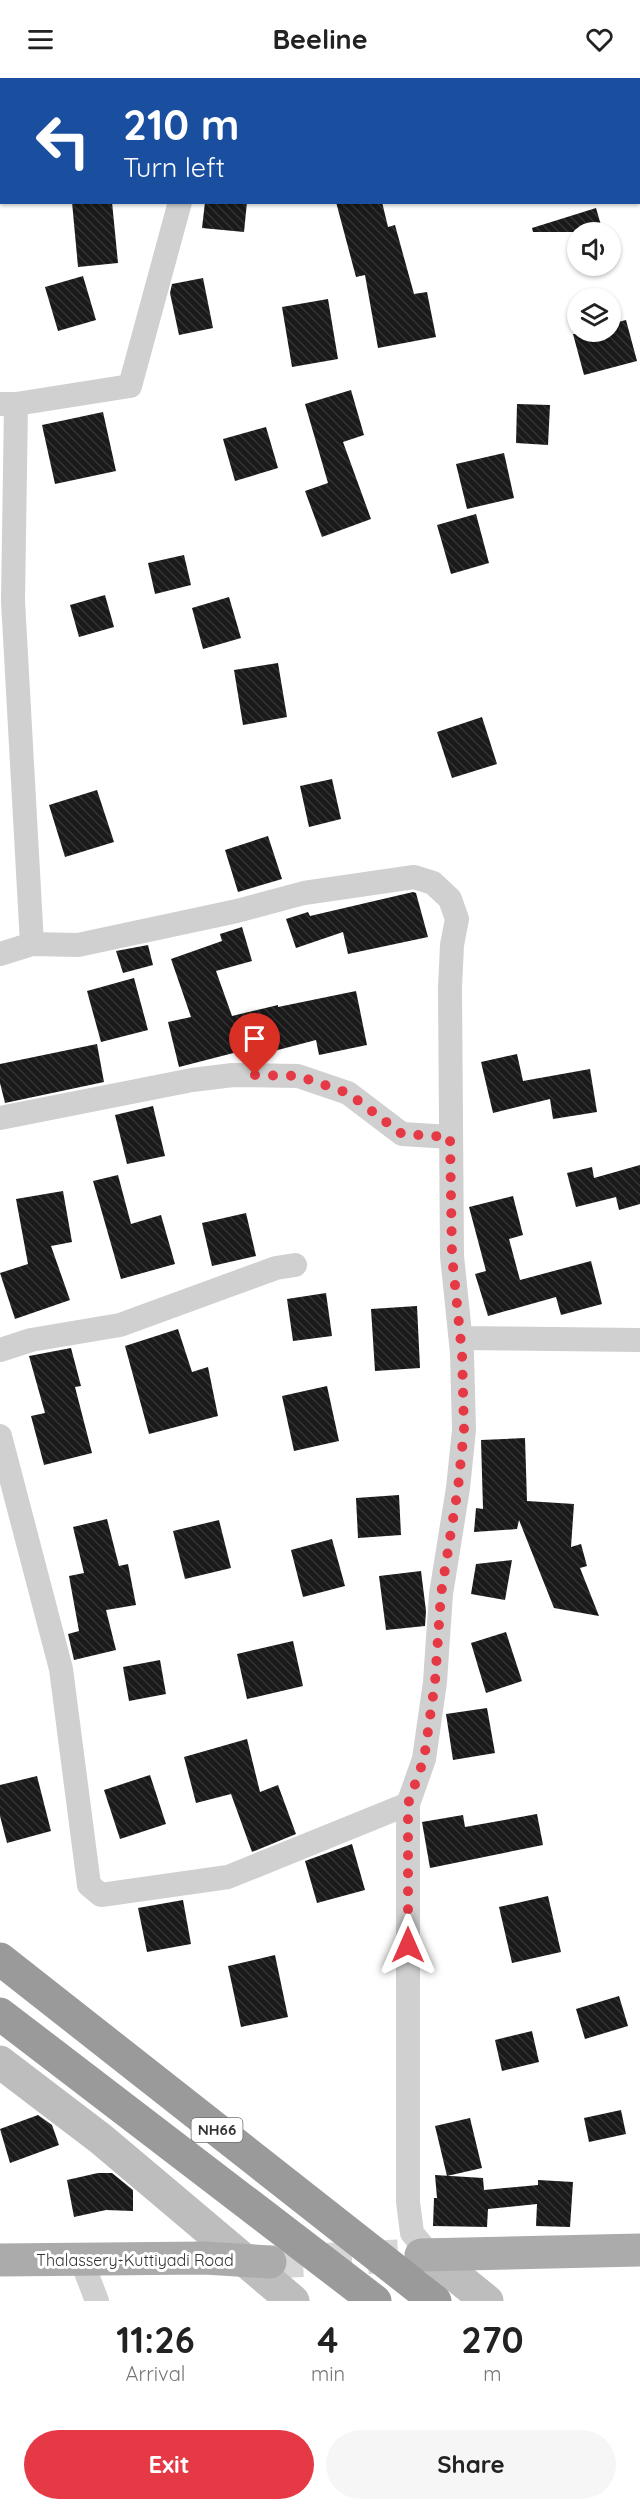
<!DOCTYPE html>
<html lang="en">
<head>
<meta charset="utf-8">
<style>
	body { margin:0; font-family:Quicksand,sans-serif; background:#f6f6f6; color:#222; height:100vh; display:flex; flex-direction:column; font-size:22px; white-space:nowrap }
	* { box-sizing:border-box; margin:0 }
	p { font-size:20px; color:#767676 }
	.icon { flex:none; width:33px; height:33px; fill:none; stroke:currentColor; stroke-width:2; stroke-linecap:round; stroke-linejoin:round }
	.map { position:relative; height:2223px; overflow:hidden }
	.sheet { display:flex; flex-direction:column; background:#fff; flex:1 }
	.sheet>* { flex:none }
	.guide { position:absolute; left:0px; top:0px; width:640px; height:126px; box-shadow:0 2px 4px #0004; background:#1a4fa0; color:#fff; overflow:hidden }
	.tools { position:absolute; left:567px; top:144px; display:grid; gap:12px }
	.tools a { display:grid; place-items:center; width:54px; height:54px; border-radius:50%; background:#fff; box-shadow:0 2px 4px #0004; font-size:30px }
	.pin { position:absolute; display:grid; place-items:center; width:51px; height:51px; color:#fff; margin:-62px -26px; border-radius:50% 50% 50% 0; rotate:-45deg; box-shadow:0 0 6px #0007 }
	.pin .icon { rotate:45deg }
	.me { position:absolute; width:66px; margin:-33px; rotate:0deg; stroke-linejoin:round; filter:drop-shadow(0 0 4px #0008) }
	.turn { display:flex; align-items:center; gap:21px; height:126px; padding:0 24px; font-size:27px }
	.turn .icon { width:78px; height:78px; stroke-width:2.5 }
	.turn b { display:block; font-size:42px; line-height:51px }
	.eta { display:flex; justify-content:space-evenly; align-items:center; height:102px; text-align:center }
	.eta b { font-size:36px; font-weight:700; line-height:42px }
	.cta { display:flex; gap:12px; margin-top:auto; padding:12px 24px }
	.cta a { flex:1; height:69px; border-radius:36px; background:#e63946; color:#fff; font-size:24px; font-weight:700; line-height:69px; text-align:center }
	.cta a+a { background:#f6f6f6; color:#222 }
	header { display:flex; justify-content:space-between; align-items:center; height:78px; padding:0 24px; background:#fff; font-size:27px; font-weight:700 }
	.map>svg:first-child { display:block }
	.building { fill:url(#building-back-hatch) }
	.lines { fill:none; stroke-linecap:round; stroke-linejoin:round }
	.primary-tunnel { stroke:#d6d6d6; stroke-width:33; stroke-dasharray:33 16; stroke-linecap:butt }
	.street { stroke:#d0d0d0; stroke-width:24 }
	.secondary { stroke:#bdbdbd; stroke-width:33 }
	.primary { stroke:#ababab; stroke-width:33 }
	.highway { stroke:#9a9a9a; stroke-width:33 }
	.route { stroke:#e63946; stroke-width:10; stroke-dasharray:0 18 }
	.labels { text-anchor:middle; stroke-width:6; stroke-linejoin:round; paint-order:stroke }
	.shield { fill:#fff; stroke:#707070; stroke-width:1.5 }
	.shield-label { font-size:15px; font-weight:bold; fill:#333 }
	.street-label { font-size:16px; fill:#333; stroke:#fff }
</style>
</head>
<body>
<header><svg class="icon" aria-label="menu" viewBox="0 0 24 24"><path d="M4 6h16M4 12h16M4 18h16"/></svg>Beeline<svg class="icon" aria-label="heart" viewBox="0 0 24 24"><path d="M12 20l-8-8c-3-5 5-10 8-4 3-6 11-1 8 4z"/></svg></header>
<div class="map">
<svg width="640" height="2223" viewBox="0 0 640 2223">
	<defs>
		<pattern id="building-back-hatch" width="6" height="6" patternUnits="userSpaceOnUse" patternTransform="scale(1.5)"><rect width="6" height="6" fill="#1a1a1a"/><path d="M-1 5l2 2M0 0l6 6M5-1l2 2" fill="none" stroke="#333"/></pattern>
	</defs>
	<rect width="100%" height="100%" fill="#fff"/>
	<path class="building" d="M 72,124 L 112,124 L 118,185 L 78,189 Z
		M 205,124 L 247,124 L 244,154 L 202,150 Z
		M 336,124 L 382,124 L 388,149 L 395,147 L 414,216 L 427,214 L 436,259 L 378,270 L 365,197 L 356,199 Z
		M 596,130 L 603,154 L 533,154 L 532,150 Z
		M 83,198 L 96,242 L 58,253 L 45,209 Z
		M 203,200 L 213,250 L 179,257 L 170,215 L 172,206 Z
		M 328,221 L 338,281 L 292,289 L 282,229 Z
		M 626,242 L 637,283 L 584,297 L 573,256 L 610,254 L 610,246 Z
		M 351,312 L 364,357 L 343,364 L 371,441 L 322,459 L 305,413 L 328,405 L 305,326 Z
		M 517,326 L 550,327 L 548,367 L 516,365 Z
		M 103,334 L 116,393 L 55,406 L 42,347 Z
		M 266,349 L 278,390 L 235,403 L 223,361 Z
		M 504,375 L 514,420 L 467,431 L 456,386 Z
		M 476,436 L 489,485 L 451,496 L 437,447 Z
		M 184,477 L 191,507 L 155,516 L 148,485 Z
		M 105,517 L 114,549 L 79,559 L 70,527 Z
		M 229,519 L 241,560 L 203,571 L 192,530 Z
		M 278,585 L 287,639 L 243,647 L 234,592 Z
		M 482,639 L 497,686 L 452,700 L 437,654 Z
		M 332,701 L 341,741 L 309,749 L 300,708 Z
		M 97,712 L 114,764 L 65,779 L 49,727 Z
		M 268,758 L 282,801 L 238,814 L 225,772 Z
		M 413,814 L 416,815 L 428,859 L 348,876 L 343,854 L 296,870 L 286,841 L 308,834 L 310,838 Z
		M 242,849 L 252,883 L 216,893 L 232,938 L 278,927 L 278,929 L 356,913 L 367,967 L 319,977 L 316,962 L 251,979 L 249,971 L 179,989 L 168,944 L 191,939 L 171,881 L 222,863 L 220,856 Z
		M 148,867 L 153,887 L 123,895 L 116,873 Z
		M 134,900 L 148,952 L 101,964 L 87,913 Z
		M 97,966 L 104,1004 L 5,1025 L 0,1005 L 0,986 Z
		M 517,976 L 523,1003 L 590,991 L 597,1034 L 553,1041 L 550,1021 L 493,1035 L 481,984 Z
		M 153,1028 L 165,1078 L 127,1086 L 115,1037 Z
		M 640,1087 L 640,1126 L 619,1132 L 616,1119 L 576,1129 L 567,1095 L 592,1089 L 594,1100 Z
		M 118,1097 L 131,1146 L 161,1137 L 175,1186 L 121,1201 L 93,1103 Z
		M 63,1113 L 72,1164 L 51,1168 L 70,1222 L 15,1241 L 0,1195 L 28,1186 L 16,1121 Z
		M 513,1118 L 523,1157 L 509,1161 L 520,1202 L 591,1183 L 602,1226 L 561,1237 L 556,1219 L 488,1238 L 475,1196 L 486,1193 L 469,1129 Z
		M 246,1135 L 256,1178 L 212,1188 L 202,1145 Z
		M 326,1215 L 332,1258 L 293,1263 L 287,1221 Z
		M 417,1228 L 420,1290 L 375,1293 L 371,1231 Z
		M 178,1251 L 192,1294 L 208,1289 L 218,1338 L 149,1356 L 125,1268 Z
		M 71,1270 L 81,1308 L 75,1309 L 92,1375 L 44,1387 L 31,1338 L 45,1335 L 29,1278 Z
		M 327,1308 L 339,1363 L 294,1373 L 282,1318 Z
		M 525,1360 L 527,1423 L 574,1426 L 571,1469 L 581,1466 L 587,1488 L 580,1490 L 599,1538 L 554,1530 L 519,1442 L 517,1451 L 474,1454 L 476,1430 L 483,1431 L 481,1362 Z
		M 399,1417 L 401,1457 L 358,1460 L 356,1420 Z
		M 107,1441 L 119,1488 L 128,1486 L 136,1527 L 106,1532 L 116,1572 L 74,1582 L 68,1556 L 79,1553 L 69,1498 L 84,1495 L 73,1449 Z
		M 219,1442 L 231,1490 L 185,1501 L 173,1453 Z
		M 332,1461 L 345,1508 L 303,1519 L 291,1472 Z
		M 512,1482 L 505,1522 L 471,1516 L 476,1486 Z
		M 421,1493 L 426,1533 L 425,1548 L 386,1552 L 379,1498 Z
		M 506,1554 L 522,1603 L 486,1615 L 471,1565 Z
		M 293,1563 L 303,1608 L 247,1621 L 237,1576 Z
		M 160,1582 L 166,1616 L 129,1623 L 123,1589 Z
		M 487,1630 L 495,1675 L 453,1682 L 446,1636 Z
		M 247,1661 L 260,1714 L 278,1707 L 296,1756 L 252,1774 L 231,1716 L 196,1725 L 184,1679 Z
		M 150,1697 L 166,1746 L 120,1761 L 104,1712 Z
		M 37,1698 L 51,1753 L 7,1765 L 0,1738 L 0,1707 Z
		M 537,1736 L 543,1767 L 430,1790 L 422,1744 L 463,1737 L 465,1749 Z
		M 352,1766 L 365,1812 L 317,1825 L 305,1783 Z
		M 548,1818 L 561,1874 L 512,1885 L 499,1829 Z
		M 183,1822 L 191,1866 L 147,1874 L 138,1830 Z
		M 275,1877 L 288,1939 L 241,1949 L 228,1888 Z
		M 619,1918 L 628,1948 L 585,1961 L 576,1931 Z
		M 532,1953 L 539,1984 L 502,1993 L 495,1962 Z
		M 621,2032 L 626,2056 L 589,2064 L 584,2040 Z
		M 38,2037 L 52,2047 L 59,2067 L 10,2085 L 0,2051 Z
		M 470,2040 L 482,2090 L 447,2098 L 435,2048 Z
		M 98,2095 L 112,2095 L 133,2112 L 133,2133 L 106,2132 L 74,2139 L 67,2102 Z
		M 435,2097 L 483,2100 L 484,2112 L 538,2107 L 538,2102 L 573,2104 L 570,2149 L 536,2148 L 537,2126 L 488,2131 L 487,2149 L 433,2148 L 434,2120 L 437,2120 Z"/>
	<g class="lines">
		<path class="primary-tunnel" d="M 270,2184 L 398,2178"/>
		<path class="street" d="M 282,2 L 282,0
			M 0,326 L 16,326 L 130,308 L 180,124
			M 16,326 L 13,523 L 32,866
			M 0,876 L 32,866 L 78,867 L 237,833 L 304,815 L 414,799 L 433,805 L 450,821 L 457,841 L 452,867 L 450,910 L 452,1178 L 462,1275 L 464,1352 L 458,1410 L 441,1516 L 435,1604 L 424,1681 L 408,1726 L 228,1799 L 101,1817 L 89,1807 L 61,1591 L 0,1358
			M 0,1040 L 192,1002 L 233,997 L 298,998 L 348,1015 L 402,1056 L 450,1059
			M 461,1260 L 640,1262
			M 0,1272 L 31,1262 L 120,1247 L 276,1190 L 295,1187
			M 408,1726 L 408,2124 L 412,2155 L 430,2177
			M 81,2181 L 97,2223"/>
		<path class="secondary" d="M 0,1984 L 101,2061 L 293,2223
			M 430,2177 L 487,2223"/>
		<path class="primary" d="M 421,2177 L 640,2172
			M 0,2182 L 205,2180 L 270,2184"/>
		<path class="highway" d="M 0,1881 L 435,2223
			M 0,1936 L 375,2223"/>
	</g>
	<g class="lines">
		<path class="route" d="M 255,997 L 298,998 L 348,1015 L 402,1056 L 450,1059 L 452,1178 L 462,1275 L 464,1352 L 458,1410 L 441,1516 L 435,1604 L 424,1681 L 408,1726 L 408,1867"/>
	</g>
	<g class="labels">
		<rect class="shield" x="191.5" y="2040" width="51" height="24" rx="4.5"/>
		<g class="shield-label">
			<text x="217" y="2057">NH66</text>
		</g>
		<g class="street-label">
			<text x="135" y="2188">Thalassery-Kuttiyadi Road</text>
		</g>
	</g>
</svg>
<div class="tools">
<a><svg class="icon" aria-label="sound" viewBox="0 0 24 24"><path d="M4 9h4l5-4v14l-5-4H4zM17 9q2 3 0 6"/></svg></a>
<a><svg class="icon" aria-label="layers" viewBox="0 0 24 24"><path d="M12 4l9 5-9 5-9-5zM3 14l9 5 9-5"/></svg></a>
</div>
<div class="pin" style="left:255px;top:997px;background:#d93025"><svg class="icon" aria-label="arrive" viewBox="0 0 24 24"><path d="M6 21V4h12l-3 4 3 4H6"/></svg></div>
<svg class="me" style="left:408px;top:1867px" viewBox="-20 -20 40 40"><path d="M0-17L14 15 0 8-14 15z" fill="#e63946" stroke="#fff" stroke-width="4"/></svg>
<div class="guide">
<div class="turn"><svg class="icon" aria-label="left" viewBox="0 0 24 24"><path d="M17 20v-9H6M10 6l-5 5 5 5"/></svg><div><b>210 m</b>Turn left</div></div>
</div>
</div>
<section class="sheet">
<div class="eta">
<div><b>11:26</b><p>Arrival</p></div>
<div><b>4</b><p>min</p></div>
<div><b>270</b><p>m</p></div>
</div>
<div class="cta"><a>Exit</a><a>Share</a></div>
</section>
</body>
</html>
